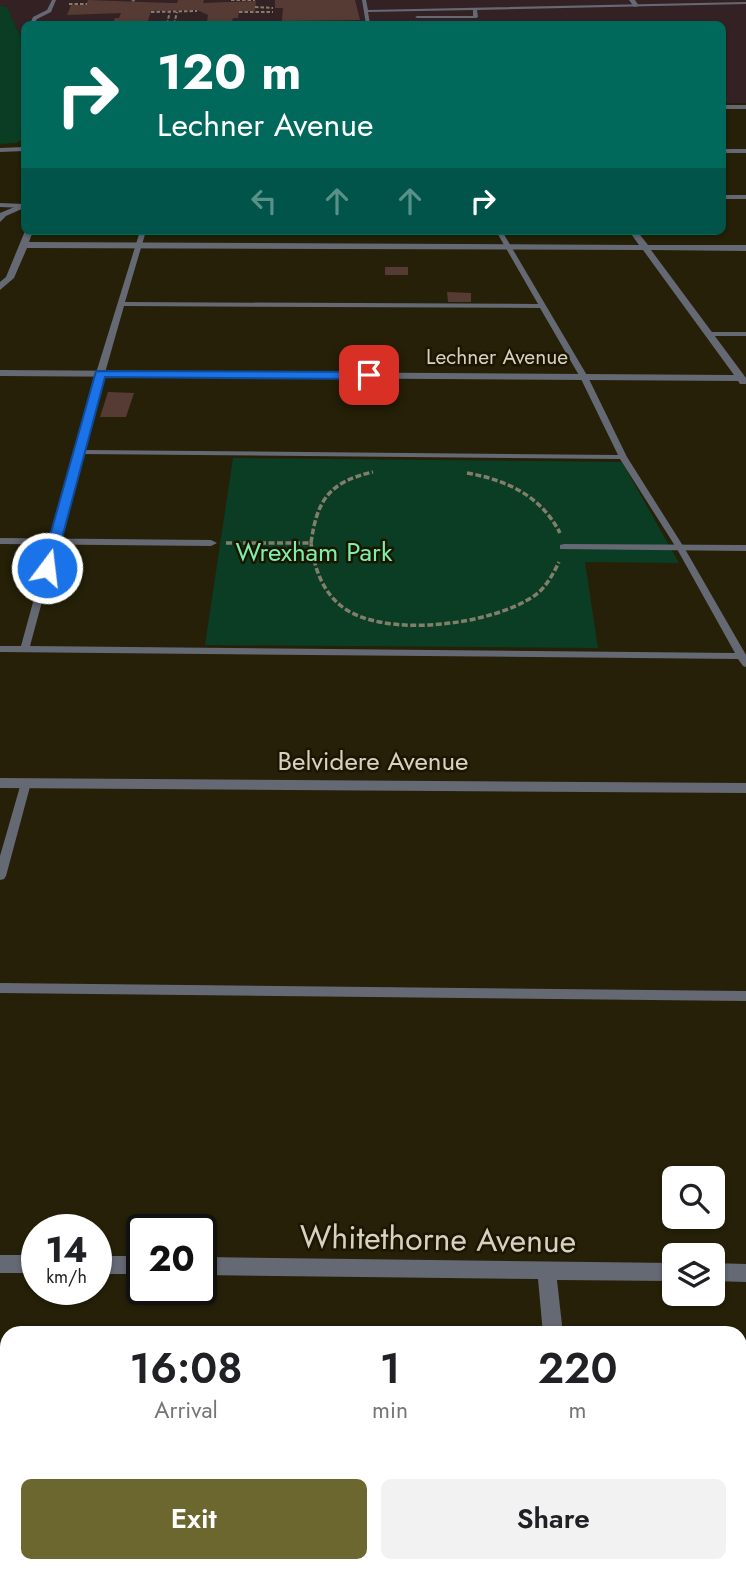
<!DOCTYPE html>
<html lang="en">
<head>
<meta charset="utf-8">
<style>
	body { margin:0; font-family:Jost,sans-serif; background:#f2f2f2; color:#202124; height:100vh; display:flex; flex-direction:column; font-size:26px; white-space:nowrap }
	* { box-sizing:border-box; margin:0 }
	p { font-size:23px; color:#757577 }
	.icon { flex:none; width:38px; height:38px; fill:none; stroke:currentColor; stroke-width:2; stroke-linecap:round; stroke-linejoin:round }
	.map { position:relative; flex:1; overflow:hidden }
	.details { position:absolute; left:0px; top:1326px; width:747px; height:247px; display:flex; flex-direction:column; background:#fff; border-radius:21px 21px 0 0; box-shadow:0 2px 5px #0004 }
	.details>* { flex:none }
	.banner { position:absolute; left:21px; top:21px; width:705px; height:214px; border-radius:10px; box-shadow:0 2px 5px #0004; background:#00695c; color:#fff; overflow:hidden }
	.tools { position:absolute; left:662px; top:1166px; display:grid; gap:14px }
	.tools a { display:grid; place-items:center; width:63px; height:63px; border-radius:10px; background:#fff; box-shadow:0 2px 5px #0004; font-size:35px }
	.speed { position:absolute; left:21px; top:1214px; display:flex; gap:14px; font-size:35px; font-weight:700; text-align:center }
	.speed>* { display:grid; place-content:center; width:91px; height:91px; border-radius:50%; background:#fff; box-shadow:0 2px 5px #0004; line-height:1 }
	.speed small { font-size:18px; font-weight:400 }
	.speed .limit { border:4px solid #111; border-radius:10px; background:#fff; color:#111 }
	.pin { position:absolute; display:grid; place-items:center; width:60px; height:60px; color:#fff; margin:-30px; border-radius:14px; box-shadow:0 4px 10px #0006 }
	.me { position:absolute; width:77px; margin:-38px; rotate:15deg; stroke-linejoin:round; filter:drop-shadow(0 0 5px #0008) }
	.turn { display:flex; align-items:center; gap:24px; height:147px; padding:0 21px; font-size:32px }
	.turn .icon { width:91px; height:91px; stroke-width:2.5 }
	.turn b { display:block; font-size:49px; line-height:60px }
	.lanes { display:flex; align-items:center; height:66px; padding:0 21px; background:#0003; justify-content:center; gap:35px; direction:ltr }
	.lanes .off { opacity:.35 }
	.eta { display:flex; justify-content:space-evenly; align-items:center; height:119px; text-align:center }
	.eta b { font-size:42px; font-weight:600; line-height:49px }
	.action { display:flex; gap:14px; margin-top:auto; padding:14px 21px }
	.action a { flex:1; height:80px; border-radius:10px; background:#6b672f; color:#fff; font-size:28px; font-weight:600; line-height:80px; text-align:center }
	.action a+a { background:#f2f2f2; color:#202124 }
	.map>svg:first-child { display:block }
	.medical { fill:#342124 }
	.green { fill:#0b3d24 }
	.building { fill:#563b34 }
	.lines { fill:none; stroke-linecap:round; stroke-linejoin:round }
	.path-far1 { stroke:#837e6b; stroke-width:2; stroke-dasharray:3.5 2; stroke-linecap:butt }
	.path { stroke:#837e6b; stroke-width:3.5; stroke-dasharray:6 2.5; stroke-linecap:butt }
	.lane { fill:#656974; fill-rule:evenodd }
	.street { fill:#656974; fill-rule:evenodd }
	.route { fill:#1a73e8; stroke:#114b97; stroke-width:2 }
	.labels { text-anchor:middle; stroke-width:5; stroke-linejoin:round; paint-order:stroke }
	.far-street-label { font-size:21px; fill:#d5d1c3; stroke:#1c1601 }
	.park-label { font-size:26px; fill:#7bf0ad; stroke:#1c1601 }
	.street-label { font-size:26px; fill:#d5d1c3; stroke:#1c1601 }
	.near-street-label { font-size:32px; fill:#d5d1c3; stroke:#1c1601 }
</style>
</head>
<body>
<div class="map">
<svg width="746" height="1572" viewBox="0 0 746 1572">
	<rect width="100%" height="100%" fill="#252007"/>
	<path class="medical" d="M 0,0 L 746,0 L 746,103 L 723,103 L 723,24 L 24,24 L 24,44 L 7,7 L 0,6 Z"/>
	<path class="green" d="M 0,6 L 7,7 L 24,44 L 24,139 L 16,143 L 0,144 Z
		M 233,458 L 622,462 L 679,563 L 585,562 L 598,648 L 205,645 Z"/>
	<path class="building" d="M 88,0 L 169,3 L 177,3 L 178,0 L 204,0 L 203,3 L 256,1 L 255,11 L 239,11 L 238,18 L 233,18 L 232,21 L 207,22 L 208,15 L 197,10 L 151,11 L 147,24 L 112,24 L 115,18 L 119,18 L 121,13 L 67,15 L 71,5 L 86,5 Z
		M 275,0 L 355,0 L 360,20 L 282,21 L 283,8 L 275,8 Z
		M 385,267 L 408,267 L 408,275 L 385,275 Z
		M 447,292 L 471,293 L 471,302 L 448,302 Z
		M 108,392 L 134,393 L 126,417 L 100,417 Z"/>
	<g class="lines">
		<path class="path-far1" d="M 231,0 L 255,0
			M 69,4 L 87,4
			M 255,7 L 273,8
			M 151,12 L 197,11
			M 239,12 L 273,12
			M 167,24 L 170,11
			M 174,24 L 177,12"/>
		<path class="path" d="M 467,473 C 507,480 541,496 560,533
			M 226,543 L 311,543 C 317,500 329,482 373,472
			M 311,543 C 314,566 321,589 340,605 C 381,640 492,625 534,596 C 546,588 553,574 559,562"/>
		<path class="lane" d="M 52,0 L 56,0 L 51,12 L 37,19 L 34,24 L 30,24 L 33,17 L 47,10 Z
			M 131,0 L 135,0 L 135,1 L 133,2 Z
			M 362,0 L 366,0 L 368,10 L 746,2 L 746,4 L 477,10 L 478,17 L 476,18 L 417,18 L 415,17 L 417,16 L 473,16 L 473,10 L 368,12 L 370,24 L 366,24 Z
			M 723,105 L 746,105 L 746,109 L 723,109 Z
			M 723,195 L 746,195 L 746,199 L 723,199 Z
			M 0,203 L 24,204 L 24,208 L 0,207 Z
			M 140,231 L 146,231 L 125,302 L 538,304 L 496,231 L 502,231 L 588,377 L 627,457 L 685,549 L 746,655 L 746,667 L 743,666 L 738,659 L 0,652 L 0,646 L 21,646 L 96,373 ZM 124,306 L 540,308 L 580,377 L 618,455 L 83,450 ZM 82,454 L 620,459 L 677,549 L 735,653 L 30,646 Z
			M 706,332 L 746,332 L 746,336 L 709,336 L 705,334 Z
			M 26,779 L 31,783 L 6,876 L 4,879 L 0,880 L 0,856 L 21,783 Z
			M 0,983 L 746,991 L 746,1001 L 0,993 Z"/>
		<path class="street" d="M 629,0 L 635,0 L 639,6 L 634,7 Z
			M 24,147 L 24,151 L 0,152 L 0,148 Z
			M 723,149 L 746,149 L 746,153 L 723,153 Z
			M 24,203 L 24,208 L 6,216 L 0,222 L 0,213 Z
			M 25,231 L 33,231 L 29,242 L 639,245 L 629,231 L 637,231 L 648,245 L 746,245 L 746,251 L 651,250 L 746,378 L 746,384 L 740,384 L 738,381 L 0,376 L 0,370 L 734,375 L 643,250 L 27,248 L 14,278 L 0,290 L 0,282 L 6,277 Z
			M 0,538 L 211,540 L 217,543 L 211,546 L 0,544 Z
			M 564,544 L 746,545 L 746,551 L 560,549 L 560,545 Z
			M 0,778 L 746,783 L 746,793 L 0,788 Z
			M 0,1255 L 37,1255 L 37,1273 L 0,1273 Z
			M 96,1256 L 142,1256 L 142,1274 L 96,1274 Z
			M 201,1257 L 674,1263 L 674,1281 L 557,1280 L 563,1334 L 543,1334 L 538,1279 L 201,1275 Z
			M 712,1263 L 746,1264 L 746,1282 L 712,1281 Z
			M 562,1566 L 584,1566 L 585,1572 L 563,1572 Z"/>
	</g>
	<path class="route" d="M 96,371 L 369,372 L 374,375 L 369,379 L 105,377 L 54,568 L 52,571 L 43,571 L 41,568 Z"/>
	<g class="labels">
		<g class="far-street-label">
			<text x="497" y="364">Lechner Avenue</text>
		</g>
		<g class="park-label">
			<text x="314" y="561">Wrexham Park</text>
		</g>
		<g class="street-label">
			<text x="373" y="770">Belvidere Avenue</text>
		</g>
		<g class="near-street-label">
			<text transform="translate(438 1239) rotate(1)" y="11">Whitethorne Avenue</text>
		</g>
	</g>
</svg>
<div class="tools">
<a><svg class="icon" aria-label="search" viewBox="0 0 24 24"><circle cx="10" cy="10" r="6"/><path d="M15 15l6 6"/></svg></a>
<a><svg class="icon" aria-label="layers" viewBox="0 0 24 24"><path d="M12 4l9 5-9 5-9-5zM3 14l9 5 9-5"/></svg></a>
</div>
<div class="speed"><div>14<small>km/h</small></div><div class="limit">20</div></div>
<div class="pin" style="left:369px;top:375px;background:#d93025"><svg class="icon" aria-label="arrive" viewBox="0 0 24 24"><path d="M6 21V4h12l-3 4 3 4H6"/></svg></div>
<svg class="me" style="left:47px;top:568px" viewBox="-20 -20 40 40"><circle r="17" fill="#1a73e8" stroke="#fff" stroke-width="3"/><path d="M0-11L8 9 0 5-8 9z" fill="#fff"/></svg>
<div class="banner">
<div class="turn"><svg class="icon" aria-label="right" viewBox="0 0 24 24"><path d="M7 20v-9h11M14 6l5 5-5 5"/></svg><div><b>120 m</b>Lechner Avenue</div></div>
<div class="lanes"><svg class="icon off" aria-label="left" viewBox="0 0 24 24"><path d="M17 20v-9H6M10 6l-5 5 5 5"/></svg><svg class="icon off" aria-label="ahead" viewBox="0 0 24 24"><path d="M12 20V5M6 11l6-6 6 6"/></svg><svg class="icon off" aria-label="ahead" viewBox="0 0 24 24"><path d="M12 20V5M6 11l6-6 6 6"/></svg><svg class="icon" aria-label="right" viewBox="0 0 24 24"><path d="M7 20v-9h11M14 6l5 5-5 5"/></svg></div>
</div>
<section class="details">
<div class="eta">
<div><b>16:08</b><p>Arrival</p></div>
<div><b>1</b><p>min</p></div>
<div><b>220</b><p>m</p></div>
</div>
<div class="action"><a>Exit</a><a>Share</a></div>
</section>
</div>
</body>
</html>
